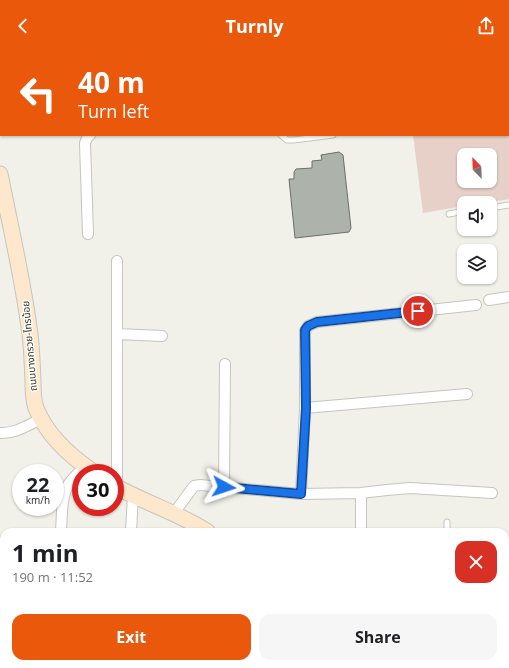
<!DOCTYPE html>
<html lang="en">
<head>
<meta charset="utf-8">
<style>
	body { margin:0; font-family:"Open Sans","Noto Sans Thai",sans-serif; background:#f6f6f6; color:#202124; height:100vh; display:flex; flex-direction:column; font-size:15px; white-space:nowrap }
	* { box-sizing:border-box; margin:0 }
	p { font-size:13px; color:#757577 }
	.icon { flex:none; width:22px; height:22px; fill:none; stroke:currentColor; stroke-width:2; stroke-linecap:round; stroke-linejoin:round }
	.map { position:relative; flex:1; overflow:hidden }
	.details { position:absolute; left:0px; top:476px; width:509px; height:140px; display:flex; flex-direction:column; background:#fff; border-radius:12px 12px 0 0; box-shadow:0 1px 3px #0004 }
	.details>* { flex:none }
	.top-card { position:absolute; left:0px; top:0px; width:509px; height:84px; box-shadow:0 1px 3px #0004; background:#ea580c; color:#fff; overflow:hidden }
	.needle { width:26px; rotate:337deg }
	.controls { position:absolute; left:457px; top:96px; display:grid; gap:8px }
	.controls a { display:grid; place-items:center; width:40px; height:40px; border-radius:8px; background:#fff; box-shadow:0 1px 3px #0004; font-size:20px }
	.speed { position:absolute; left:12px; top:412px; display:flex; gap:8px; font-size:20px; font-weight:700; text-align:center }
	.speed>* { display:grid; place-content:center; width:52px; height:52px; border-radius:50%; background:#fff; box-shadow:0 1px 3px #0004; line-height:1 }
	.speed small { font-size:10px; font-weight:400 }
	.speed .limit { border:6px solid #d22; background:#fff; color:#111 }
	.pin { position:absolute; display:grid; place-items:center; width:34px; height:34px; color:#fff; margin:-17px; border:2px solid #fff; border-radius:50%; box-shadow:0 1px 4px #0007 }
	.me { position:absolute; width:44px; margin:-22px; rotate:95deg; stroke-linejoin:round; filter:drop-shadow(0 0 3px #0008) }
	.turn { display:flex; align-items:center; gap:14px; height:84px; padding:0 12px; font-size:18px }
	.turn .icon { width:52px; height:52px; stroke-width:2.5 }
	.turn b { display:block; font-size:28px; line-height:34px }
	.round { display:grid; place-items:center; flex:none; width:42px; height:42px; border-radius:12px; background:#f6f6f6 }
	.headline { display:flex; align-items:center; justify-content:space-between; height:68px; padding:0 12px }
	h1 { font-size:24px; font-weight:700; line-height:30px }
	.button { display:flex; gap:8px; margin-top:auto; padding:8px 12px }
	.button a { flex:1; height:46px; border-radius:12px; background:#ea580c; color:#fff; font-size:16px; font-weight:700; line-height:46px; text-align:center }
	.button a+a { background:#f6f6f6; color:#202124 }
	header { display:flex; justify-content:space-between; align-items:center; height:52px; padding:0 12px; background:#ea580c; color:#fff; font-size:18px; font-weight:700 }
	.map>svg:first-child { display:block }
	.green { fill:#e7d0c8; fill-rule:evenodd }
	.building { fill:#adb2ab; stroke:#6b6f69 }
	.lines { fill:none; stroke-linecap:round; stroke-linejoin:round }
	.lane-casing { stroke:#c5c5be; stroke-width:7 }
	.street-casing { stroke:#c5c5be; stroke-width:12 }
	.secondary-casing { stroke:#c5c5be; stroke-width:17 }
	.lane { stroke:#fff; stroke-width:5 }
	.street { stroke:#fff; stroke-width:10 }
	.secondary { stroke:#fde8cd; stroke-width:15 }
	.route-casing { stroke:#114b97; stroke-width:10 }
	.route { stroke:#1a73e8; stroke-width:7 }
	.labels { text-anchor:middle; stroke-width:3; stroke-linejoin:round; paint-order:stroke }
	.street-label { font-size:10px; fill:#353532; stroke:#fefef6 }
</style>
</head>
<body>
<header><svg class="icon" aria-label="back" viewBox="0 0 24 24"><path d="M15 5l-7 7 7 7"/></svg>Turnly<svg class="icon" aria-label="share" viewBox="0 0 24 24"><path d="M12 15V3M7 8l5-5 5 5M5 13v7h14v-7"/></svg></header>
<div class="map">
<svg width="509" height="616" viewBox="0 0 509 616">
	<rect width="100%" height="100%" fill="#f1f0e9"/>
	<path class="green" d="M 508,62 L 509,62 L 509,147 L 485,151 L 464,151 L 464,154 L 423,161 L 413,83 L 508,83 ZM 464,103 L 490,103 L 490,129 L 464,129 Z"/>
	<path class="building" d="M 339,100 L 343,103 L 351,176 L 349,180 L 295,186 L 289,127 L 294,127 L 294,120 L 296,117 L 312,116 L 312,109 L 322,108 L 321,103 Z"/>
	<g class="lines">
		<defs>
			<path id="lane" d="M 135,0 L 135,1
				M 416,0 L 416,1
				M 271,1 L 271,0
				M 508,52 L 509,52
				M 281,83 L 287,88 L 294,88 L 333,83
				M 490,156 L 509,153
				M 449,162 L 464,159
				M 447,470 L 447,480
				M 424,612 L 424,616"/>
			<path id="street" d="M 106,0 L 106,1
				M 88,182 L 85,91 L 87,86 L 90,83
				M 489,248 L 509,245
				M 117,282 L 162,284
				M 305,356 L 467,342
				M 0,381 C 15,382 28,373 41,367
				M 117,435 L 117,209
				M 224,435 L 225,312
				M 301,442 L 305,356 L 305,279 L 308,274 L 317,270 L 476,253
				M 174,461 L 194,434 L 200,433 L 301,442 L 361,441 L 387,438 L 410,436 L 492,441
				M 61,480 C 62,465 61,447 68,433 C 72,426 79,420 85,415
				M 131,480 L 133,443
				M 361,480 L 361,441
				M 91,616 L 91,612
				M 196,616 L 196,612"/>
			<path id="secondary" d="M 0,122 C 10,173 22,223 29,275 C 32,293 32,311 33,329 C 33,338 33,348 36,356 C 47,384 71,405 95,421
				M 115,434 C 145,451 179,461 208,480
				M 505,578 L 509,574
				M 271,612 L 272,616
				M 456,616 L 461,612"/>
		</defs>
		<use href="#lane" class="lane-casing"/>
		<use href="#street" class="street-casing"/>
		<use href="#secondary" class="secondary-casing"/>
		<use href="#lane" class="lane"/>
		<use href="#street" class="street"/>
		<use href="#secondary" class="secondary"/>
	</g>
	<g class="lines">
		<defs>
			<path id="route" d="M 224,435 L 301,442 L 306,356 L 305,278 L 308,274 L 317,270 L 418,259"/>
		</defs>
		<use href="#route" class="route-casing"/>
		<use href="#route" class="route"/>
	</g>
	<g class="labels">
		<g class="street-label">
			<text transform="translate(29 294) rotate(-95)" y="4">ถนนบางกรวย-ไทรน้อย</text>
		</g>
	</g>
</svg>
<div class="controls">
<a><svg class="needle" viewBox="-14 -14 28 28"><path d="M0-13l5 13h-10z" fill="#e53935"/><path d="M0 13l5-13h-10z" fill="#757577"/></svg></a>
<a><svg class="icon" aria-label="sound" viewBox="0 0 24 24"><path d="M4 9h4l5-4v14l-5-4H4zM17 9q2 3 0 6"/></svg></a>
<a><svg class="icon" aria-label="layers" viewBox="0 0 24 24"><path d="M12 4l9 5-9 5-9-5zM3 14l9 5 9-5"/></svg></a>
</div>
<div class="speed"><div>22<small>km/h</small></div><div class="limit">30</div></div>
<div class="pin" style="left:418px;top:259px;background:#d93025"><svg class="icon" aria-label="arrive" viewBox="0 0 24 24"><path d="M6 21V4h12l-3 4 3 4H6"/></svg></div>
<svg class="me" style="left:224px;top:435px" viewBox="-20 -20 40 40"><path d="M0-17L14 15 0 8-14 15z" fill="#1a73e8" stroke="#fff" stroke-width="4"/></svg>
<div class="top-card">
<div class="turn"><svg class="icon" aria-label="left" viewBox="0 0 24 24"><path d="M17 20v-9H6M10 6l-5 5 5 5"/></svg><div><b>40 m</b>Turn left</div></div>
</div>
<section class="details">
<div class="headline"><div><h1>1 min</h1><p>190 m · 11:52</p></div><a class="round" style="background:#d93025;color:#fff"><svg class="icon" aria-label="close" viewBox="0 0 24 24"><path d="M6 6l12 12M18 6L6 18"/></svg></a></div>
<div class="button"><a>Exit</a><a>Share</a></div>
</section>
</div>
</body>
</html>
